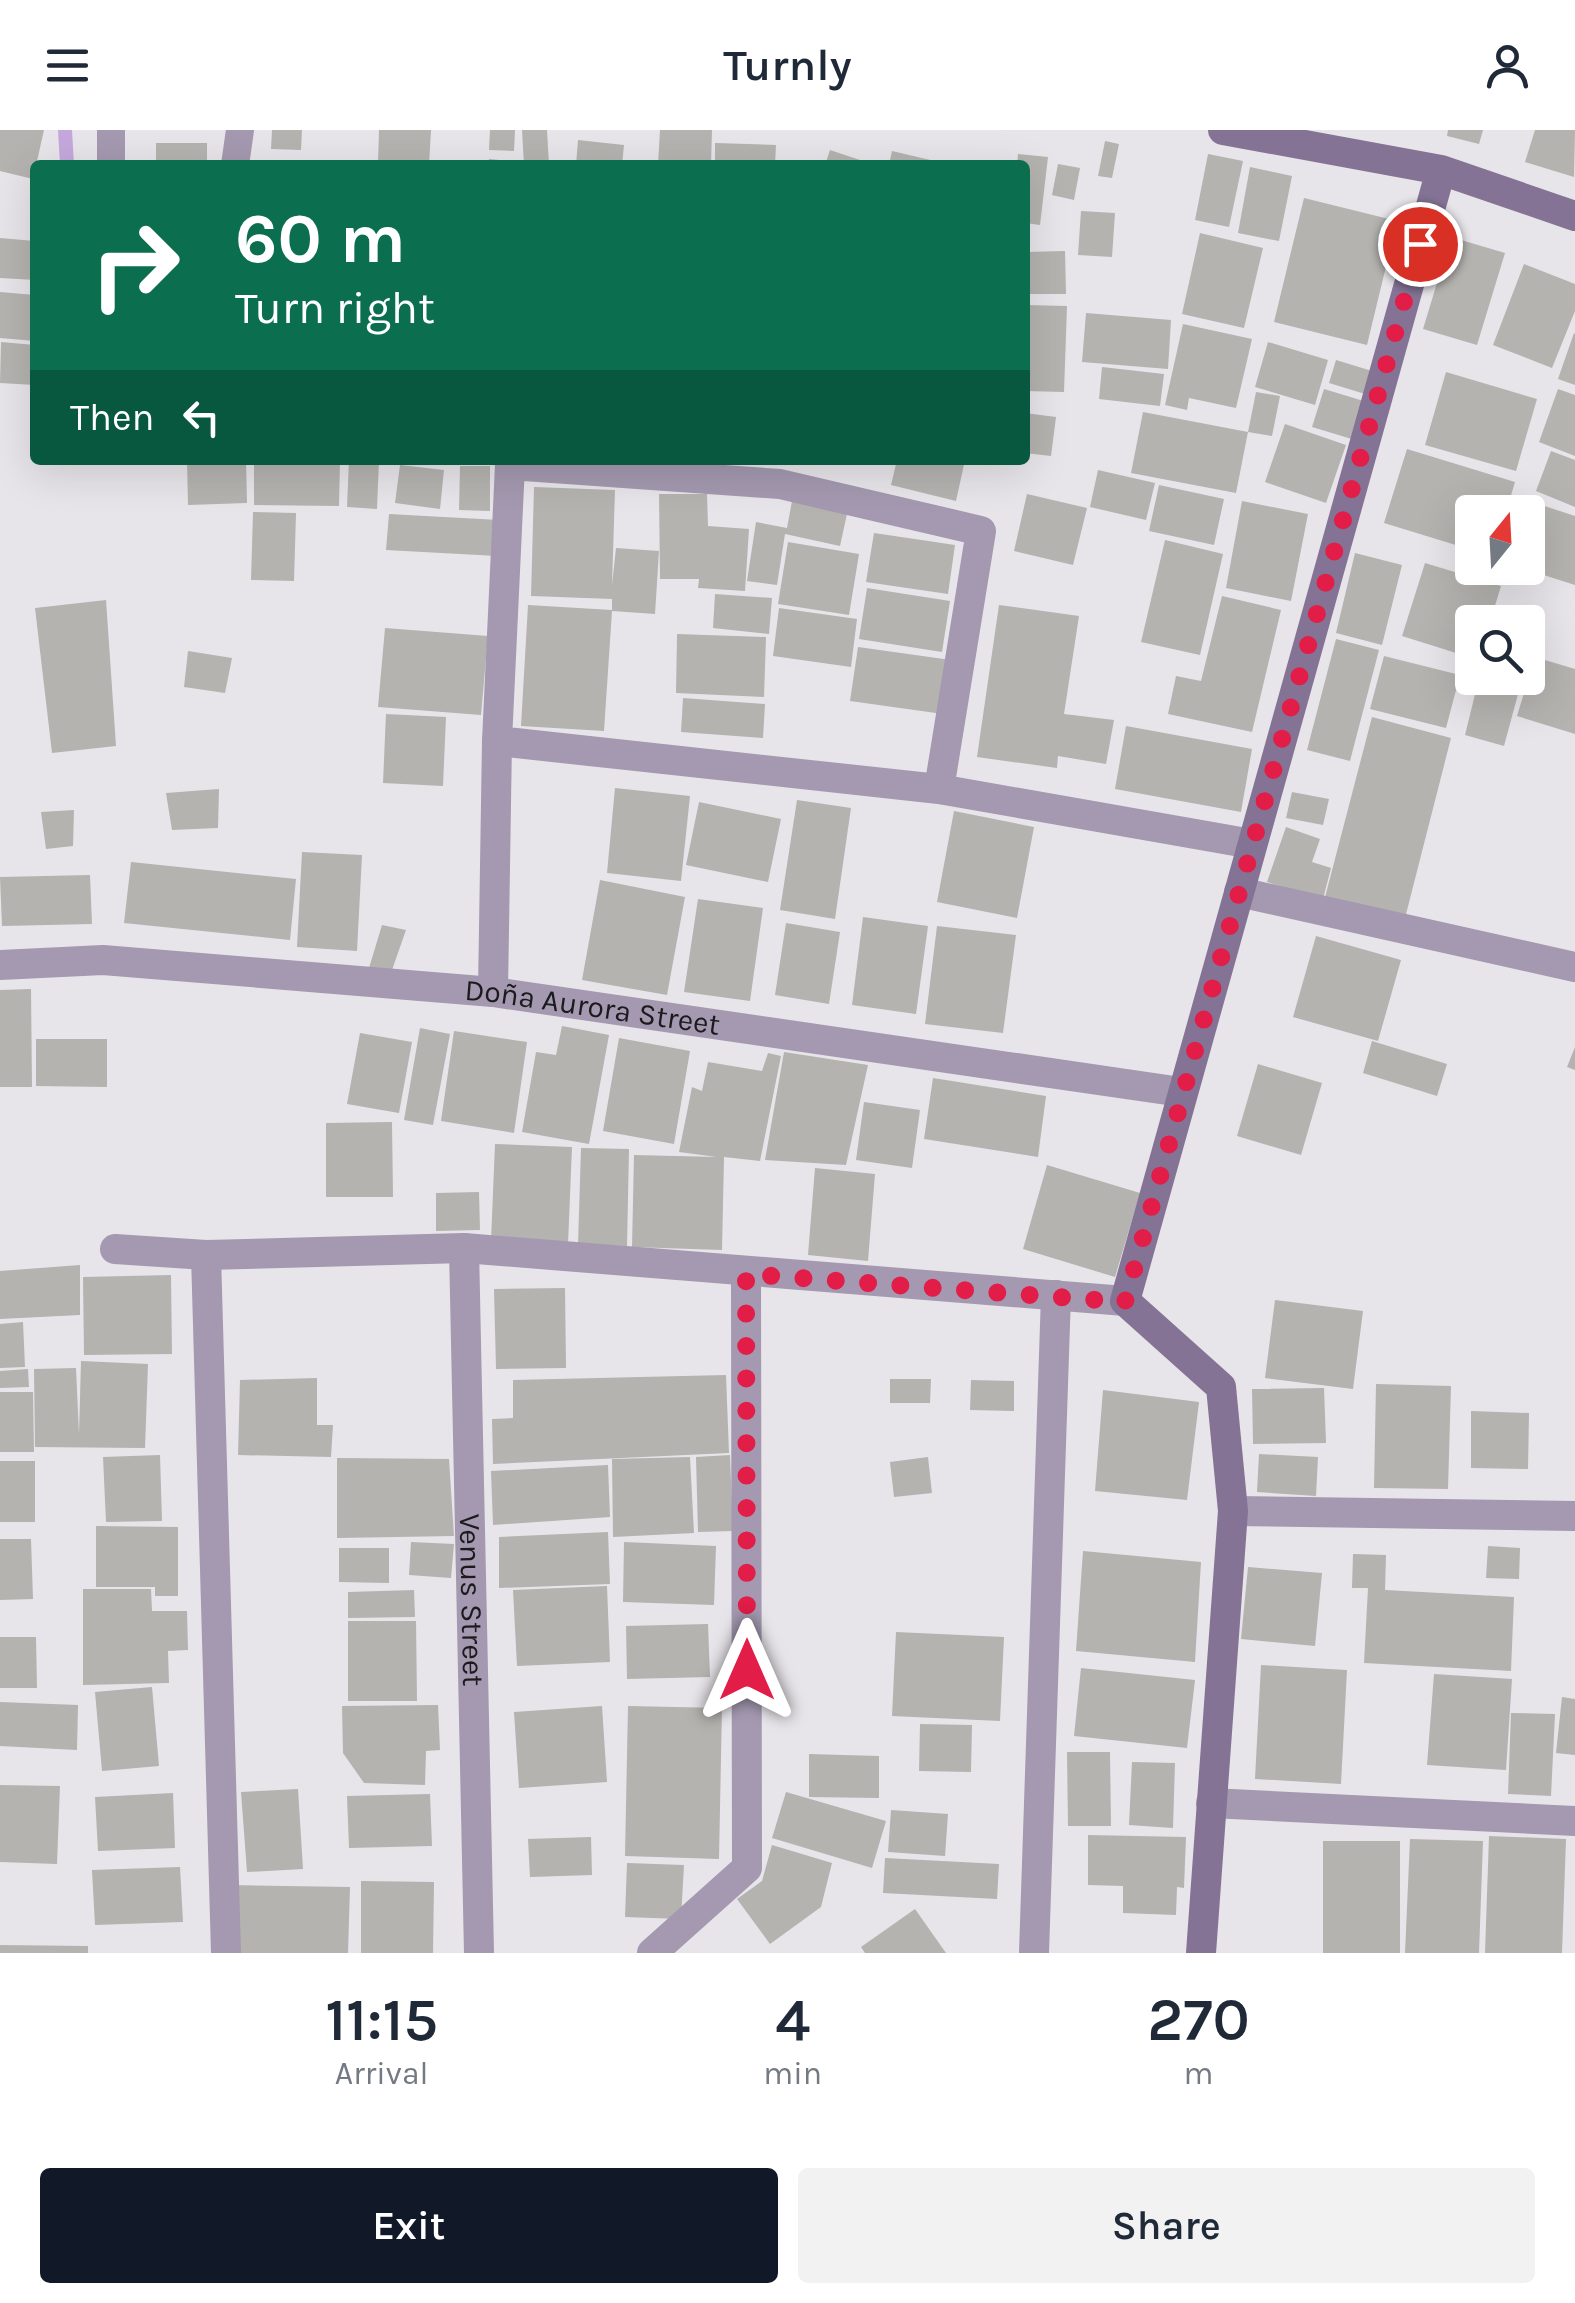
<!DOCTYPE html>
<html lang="en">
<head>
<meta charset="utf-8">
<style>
	body { margin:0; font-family:Karla,sans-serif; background:#f2f2f3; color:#1f2937; height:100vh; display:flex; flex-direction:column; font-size:38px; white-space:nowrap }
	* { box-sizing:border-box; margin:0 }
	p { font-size:32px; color:#747a83 }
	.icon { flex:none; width:55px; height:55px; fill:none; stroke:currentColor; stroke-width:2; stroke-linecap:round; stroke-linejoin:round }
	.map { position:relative; height:1823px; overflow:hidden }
	.details { display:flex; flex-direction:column; background:#fff; flex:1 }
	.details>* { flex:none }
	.banner { position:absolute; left:30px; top:30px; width:1000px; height:305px; border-radius:10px; box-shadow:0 10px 40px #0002; background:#0b6e4f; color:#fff; overflow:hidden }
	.needle { width:65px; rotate:18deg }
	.fabs { position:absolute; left:1455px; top:365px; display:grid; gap:20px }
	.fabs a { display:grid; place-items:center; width:90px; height:90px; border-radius:10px; background:#fff; box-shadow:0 10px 40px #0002; font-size:50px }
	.pin { position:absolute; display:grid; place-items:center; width:85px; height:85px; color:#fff; margin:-42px; border:5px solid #fff; border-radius:50%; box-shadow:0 2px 10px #0007 }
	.me { position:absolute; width:110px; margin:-55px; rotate:0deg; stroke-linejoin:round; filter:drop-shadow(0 0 8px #0008) }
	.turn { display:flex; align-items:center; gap:35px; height:210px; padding:0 40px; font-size:45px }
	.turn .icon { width:130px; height:130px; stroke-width:2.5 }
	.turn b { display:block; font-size:70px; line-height:85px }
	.then { display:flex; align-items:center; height:95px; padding:0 40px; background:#0003; gap:20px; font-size:38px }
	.eta { display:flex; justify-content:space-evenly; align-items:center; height:170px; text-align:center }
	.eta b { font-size:60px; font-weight:600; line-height:70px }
	.cta { display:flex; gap:20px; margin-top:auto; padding:20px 40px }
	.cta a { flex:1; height:115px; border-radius:10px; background:#111827; color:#fff; font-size:40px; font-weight:600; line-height:115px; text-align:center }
	.cta a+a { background:#f2f2f3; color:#1f2937 }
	header { display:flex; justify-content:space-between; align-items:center; height:130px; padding:0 40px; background:#fff; font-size:45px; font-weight:600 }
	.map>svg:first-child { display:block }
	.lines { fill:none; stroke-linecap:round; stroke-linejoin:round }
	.stream { stroke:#c4a8dd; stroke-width:14 }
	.building { fill:#b4b3b0 }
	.lane { stroke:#a499b0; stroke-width:28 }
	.street { stroke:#a499b0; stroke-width:30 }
	.secondary { stroke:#847395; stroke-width:30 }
	.route { stroke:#e11d48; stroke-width:18; stroke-dasharray:0 32.4 }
	.labels { text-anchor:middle; stroke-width:8; stroke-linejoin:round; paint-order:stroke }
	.street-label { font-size:30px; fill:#1b1a1c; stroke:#f4f2f6 }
</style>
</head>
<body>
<header><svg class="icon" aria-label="menu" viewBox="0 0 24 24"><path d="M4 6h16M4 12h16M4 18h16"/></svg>Turnly<svg class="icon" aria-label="person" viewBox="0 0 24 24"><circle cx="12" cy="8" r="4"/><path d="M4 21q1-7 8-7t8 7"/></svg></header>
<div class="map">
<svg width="1575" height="1823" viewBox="0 0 1575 1823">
	<rect width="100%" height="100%" fill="#e7e5e9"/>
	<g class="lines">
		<path class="stream" d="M 65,0 L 67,35"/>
	</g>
	<path class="building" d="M 0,0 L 44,0 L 33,49 L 0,41 Z
		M 272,0 L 302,0 L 301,20 L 271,19 Z
		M 379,0 L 431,0 L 429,35 L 378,33 Z
		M 490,0 L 515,0 L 514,21 L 489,20 Z
		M 522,0 L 547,0 L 549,35 L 524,35 Z
		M 660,0 L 712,0 L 711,35 L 658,35 Z
		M 1448,0 L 1483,0 L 1479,14 L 1447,6 Z
		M 1535,0 L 1575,0 L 1574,47 L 1525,32 Z
		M 578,10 L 624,15 L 622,35 L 576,35 Z
		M 1105,11 L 1119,14 L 1112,48 L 1098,46 Z
		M 156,13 L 207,13 L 207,35 L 156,35 Z
		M 715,13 L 776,15 L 775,35 L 715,35 Z
		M 830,20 L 872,34 L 871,35 L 825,35 Z
		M 892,21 L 939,32 L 939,35 L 889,35 Z
		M 1018,24 L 1048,27 L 1040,95 L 1025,93 L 1025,35 L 1017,35 Z
		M 1208,24 L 1243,31 L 1229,97 L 1195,90 Z
		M 489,29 L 521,32 L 521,35 L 488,35 Z
		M 956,30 L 1002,31 L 1002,35 L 956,35 Z
		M 1058,34 L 1080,38 L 1074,70 L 1052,65 Z
		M 1250,37 L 1292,46 L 1279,111 L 1238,103 Z
		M 1304,68 L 1397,91 L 1367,215 L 1274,192 Z
		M 1081,81 L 1115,83 L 1112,127 L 1078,125 Z
		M 1200,103 L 1263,118 L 1244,198 L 1182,184 Z
		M 1451,107 L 1505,123 L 1477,215 L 1423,199 Z
		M 0,108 L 35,111 L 35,150 L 0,148 Z
		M 1065,121 L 1066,164 L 1025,164 L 1025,122 Z
		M 1524,134 L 1575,154 L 1575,181 L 1552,238 L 1493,215 Z
		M 0,162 L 35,165 L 35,211 L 0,208 Z
		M 1025,175 L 1067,176 L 1064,262 L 1025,261 Z
		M 1086,183 L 1171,190 L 1168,239 L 1082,232 Z
		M 1183,194 L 1252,209 L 1236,278 L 1189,268 L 1187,280 L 1165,275 Z
		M 1574,203 L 1575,204 L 1575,255 L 1558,249 Z
		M 1,212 L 35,215 L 35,255 L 0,253 Z
		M 1268,212 L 1328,230 L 1315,275 L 1255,257 Z
		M 1336,230 L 1372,241 L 1365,264 L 1329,253 Z
		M 1102,237 L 1164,244 L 1160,276 L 1099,269 Z
		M 1446,242 L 1537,269 L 1516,341 L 1425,315 Z
		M 1324,259 L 1367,272 L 1355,310 L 1312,297 Z
		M 1558,259 L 1575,265 L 1575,326 L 1539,312 Z
		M 1256,262 L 1280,266 L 1272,306 L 1248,302 Z
		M 1143,282 L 1248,302 L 1236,363 L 1131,343 Z
		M 1025,283 L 1056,287 L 1051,326 L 1025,323 Z
		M 1285,294 L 1346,315 L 1326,373 L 1265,352 Z
		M 1407,319 L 1515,352 L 1506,382 L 1472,382 L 1472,420 L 1384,393 Z
		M 1551,321 L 1575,330 L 1575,377 L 1536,361 Z
		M 187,330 L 246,330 L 247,373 L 188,375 Z
		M 254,330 L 340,330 L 339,376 L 254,375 Z
		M 349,330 L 379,330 L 377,379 L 347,377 Z
		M 897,330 L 965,330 L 956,371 L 891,355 Z
		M 400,335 L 444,340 L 440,379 L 395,373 Z
		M 460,336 L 490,336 L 490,381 L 459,380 Z
		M 1098,340 L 1155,353 L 1146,390 L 1090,377 Z
		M 1159,355 L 1224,369 L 1214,415 L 1149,401 Z
		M 534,357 L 615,360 L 612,455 L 616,418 L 659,421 L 655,484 L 612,481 L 604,601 L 521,596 L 528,475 L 612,480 L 612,469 L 531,466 Z
		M 659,364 L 707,364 L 708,396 L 749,399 L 745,461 L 698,458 L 699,449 L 660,449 Z
		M 1027,364 L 1087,378 L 1073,435 L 1014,421 Z
		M 1523,369 L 1575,386 L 1575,455 L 1528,440 L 1528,382 L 1519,382 Z
		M 792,371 L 847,384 L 840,416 L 785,404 L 777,455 L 747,451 L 756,392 L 787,398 Z
		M 1242,371 L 1308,384 L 1291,471 L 1226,458 Z
		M 253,382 L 296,383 L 294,451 L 251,450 Z
		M 389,384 L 499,390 L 497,426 L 386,420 Z
		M 874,403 L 955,415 L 948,464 L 866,452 Z
		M 1165,410 L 1223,424 L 1200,525 L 1141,512 Z
		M 788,412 L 859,424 L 849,485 L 778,474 Z
		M 1355,423 L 1402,435 L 1382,515 L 1336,503 Z
		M 1425,433 L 1501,456 L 1490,492 L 1472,492 L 1472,528 L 1402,506 Z
		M 867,458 L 950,471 L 942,522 L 859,509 Z
		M 715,464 L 772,468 L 769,504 L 713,498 Z
		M 1222,466 L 1281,480 L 1252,602 L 1168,584 L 1176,546 L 1201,551 Z
		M 106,470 L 116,616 L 52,623 L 35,478 Z
		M 999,475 L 1079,486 L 1064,584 L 1114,590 L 1106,634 L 1058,626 L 1057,638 L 977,627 Z
		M 779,478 L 857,489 L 851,537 L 773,526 Z
		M 385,498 L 488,506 L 481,585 L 378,577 Z
		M 677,504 L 766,507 L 764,567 L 676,563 Z
		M 1336,509 L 1379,520 L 1350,631 L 1307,620 Z
		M 858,517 L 951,530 L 943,584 L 850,571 Z
		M 188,521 L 232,528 L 225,563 L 184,557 Z
		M 1384,526 L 1460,545 L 1446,598 L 1370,579 Z
		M 1535,527 L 1575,539 L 1575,604 L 1517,586 Z
		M 1479,548 L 1521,553 L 1504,616 L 1465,605 Z
		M 683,568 L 765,574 L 763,608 L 681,602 Z
		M 386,584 L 446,587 L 443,656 L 383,653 Z
		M 1372,587 L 1451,608 L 1403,796 L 1323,775 Z
		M 1126,596 L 1252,619 L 1241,682 L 1115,659 Z
		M 615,658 L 690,666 L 681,751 L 607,743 Z
		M 219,659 L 218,698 L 172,700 L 166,663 Z
		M 1292,662 L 1329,669 L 1323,695 L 1286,688 Z
		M 797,670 L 851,678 L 835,789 L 780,780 Z
		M 699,672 L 781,689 L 768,752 L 686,735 Z
		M 74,680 L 73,716 L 46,719 L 41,682 Z
		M 954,681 L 1034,697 L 1017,788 L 937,772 Z
		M 1286,697 L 1320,709 L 1312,732 L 1331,738 L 1323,769 L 1267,752 Z
		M 302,722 L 362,725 L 357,821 L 297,817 Z
		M 131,732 L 296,749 L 290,810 L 124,793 Z
		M 90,745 L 92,794 L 2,796 L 0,747 Z
		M 600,750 L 685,767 L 667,865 L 582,850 Z
		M 698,769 L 763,778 L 750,871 L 684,862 Z
		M 863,787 L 928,796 L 916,884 L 852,875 Z
		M 786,793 L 840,802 L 829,874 L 775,865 Z
		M 382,795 L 406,800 L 392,840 L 369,838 Z
		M 937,796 L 1016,805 L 1003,903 L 925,894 Z
		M 1316,806 L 1401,830 L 1378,911 L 1293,887 Z
		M 31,859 L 32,957 L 0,957 L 0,860 Z
		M 562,896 L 609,905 L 589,1014 L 522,1002 L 536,922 L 556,925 Z
		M 420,898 L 450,904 L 433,995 L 404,990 Z
		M 454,901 L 527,912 L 514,1003 L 441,991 Z
		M 360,903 L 412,912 L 399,983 L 347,974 Z
		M 619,908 L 690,921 L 674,1014 L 603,1001 Z
		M 36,909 L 107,909 L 107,957 L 36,956 Z
		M 1372,911 L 1447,934 L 1437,966 L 1363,943 Z
		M 1575,917 L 1575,940 L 1567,937 Z
		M 784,922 L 868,935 L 846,1035 L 765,1030 Z
		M 768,923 L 781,926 L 760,1031 L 724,1027 L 722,1120 L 632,1117 L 634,1025 L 717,1027 L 679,1022 L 692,957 L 702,961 L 708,932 L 762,941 Z
		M 1258,934 L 1322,953 L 1301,1025 L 1237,1006 Z
		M 933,948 L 1046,966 L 1038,1027 L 924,1009 Z
		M 864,972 L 920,980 L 912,1038 L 856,1030 Z
		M 392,992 L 393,1067 L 326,1067 L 326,993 Z
		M 495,1014 L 572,1017 L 568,1114 L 491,1111 Z
		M 581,1018 L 629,1019 L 627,1116 L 578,1115 Z
		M 1047,1035 L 1140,1063 L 1115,1147 L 1023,1119 Z
		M 815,1038 L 875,1044 L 868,1131 L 808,1125 Z
		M 479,1062 L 480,1100 L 436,1101 L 436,1063 Z
		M 80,1135 L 80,1185 L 0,1189 L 0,1141 Z
		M 171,1145 L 172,1224 L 84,1225 L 83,1147 Z
		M 565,1158 L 566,1238 L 496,1239 L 494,1159 Z
		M 1275,1170 L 1363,1181 L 1353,1259 L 1265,1248 Z
		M 23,1192 L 25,1237 L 0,1238 L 0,1194 Z
		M 81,1231 L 148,1234 L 145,1318 L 35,1317 L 34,1239 L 76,1238 L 79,1304 Z
		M 28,1239 L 29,1257 L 0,1258 L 0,1241 Z
		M 726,1245 L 729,1323 L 493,1334 L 492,1289 L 513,1288 L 513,1250 Z
		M 317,1248 L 317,1295 L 333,1295 L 331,1327 L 238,1325 L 240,1250 Z
		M 890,1249 L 931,1249 L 930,1273 L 890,1273 Z
		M 971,1250 L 1014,1251 L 1014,1281 L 970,1280 Z
		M 1376,1254 L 1451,1256 L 1448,1359 L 1374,1358 Z
		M 1324,1258 L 1326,1313 L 1253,1314 L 1252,1259 Z
		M 1103,1260 L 1199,1272 L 1187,1370 L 1095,1361 Z
		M 0,1262 L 33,1262 L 34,1322 L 0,1322 Z
		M 1471,1281 L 1529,1283 L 1528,1339 L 1471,1338 Z
		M 1259,1324 L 1318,1327 L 1316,1366 L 1257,1362 Z
		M 160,1325 L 162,1391 L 106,1392 L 103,1327 Z
		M 730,1325 L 733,1401 L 698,1402 L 696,1327 Z
		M 690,1327 L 694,1403 L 613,1407 L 612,1329 Z
		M 928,1327 L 932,1363 L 894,1367 L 890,1332 Z
		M 337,1328 L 449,1329 L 454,1406 L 337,1408 Z
		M 0,1331 L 35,1331 L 35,1392 L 0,1392 Z
		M 608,1335 L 610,1387 L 493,1395 L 491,1341 Z
		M 96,1396 L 178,1397 L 178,1466 L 155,1466 L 155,1457 L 96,1457 Z
		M 608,1402 L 610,1454 L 499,1458 L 499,1407 Z
		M 0,1409 L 31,1409 L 33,1469 L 0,1470 Z
		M 411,1412 L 454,1414 L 451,1448 L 409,1445 Z
		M 624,1412 L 716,1416 L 714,1475 L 623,1472 Z
		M 1488,1416 L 1520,1418 L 1519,1449 L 1486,1448 Z
		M 339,1418 L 389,1418 L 389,1453 L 339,1452 Z
		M 1083,1421 L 1201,1432 L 1195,1532 L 1076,1521 Z
		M 1353,1424 L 1386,1425 L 1385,1460 L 1514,1467 L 1511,1541 L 1364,1533 L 1368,1458 L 1352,1458 Z
		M 1248,1437 L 1322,1443 L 1315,1516 L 1241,1509 Z
		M 607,1456 L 610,1532 L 517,1536 L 513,1460 Z
		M 83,1459 L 151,1459 L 152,1481 L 187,1481 L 188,1520 L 168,1521 L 169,1553 L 83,1555 Z
		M 414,1460 L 415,1487 L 348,1488 L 348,1462 Z
		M 348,1491 L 416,1491 L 417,1571 L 348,1571 Z
		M 708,1494 L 710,1547 L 627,1549 L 626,1496 Z
		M 896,1502 L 1004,1507 L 1000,1591 L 892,1586 Z
		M 0,1507 L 36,1507 L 37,1558 L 0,1558 Z
		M 1261,1535 L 1347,1540 L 1341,1654 L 1255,1649 Z
		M 1081,1538 L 1195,1550 L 1187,1618 L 1074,1606 Z
		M 1434,1544 L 1512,1549 L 1506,1640 L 1427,1635 Z
		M 152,1557 L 159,1636 L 102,1641 L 95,1562 Z
		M 1562,1567 L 1575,1569 L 1575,1625 L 1556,1623 Z
		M 0,1572 L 78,1575 L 77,1620 L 0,1616 Z
		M 438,1575 L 440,1620 L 426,1621 L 425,1655 L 364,1653 L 343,1623 L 342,1576 Z
		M 602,1576 L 607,1652 L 519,1658 L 514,1582 Z
		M 628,1576 L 722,1578 L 719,1729 L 625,1726 Z
		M 1511,1583 L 1555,1584 L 1551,1666 L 1508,1664 Z
		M 920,1594 L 972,1595 L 971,1642 L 919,1641 Z
		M 1067,1622 L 1110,1622 L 1111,1696 L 1068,1696 Z
		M 809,1624 L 879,1626 L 879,1668 L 809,1667 Z
		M 1132,1632 L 1175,1633 L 1173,1698 L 1129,1695 Z
		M 0,1655 L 60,1656 L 57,1734 L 0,1732 Z
		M 298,1659 L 303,1739 L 247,1742 L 241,1662 Z
		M 786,1662 L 886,1691 L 872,1738 L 772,1708 Z
		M 173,1663 L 175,1718 L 98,1721 L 95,1667 Z
		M 430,1664 L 432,1716 L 349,1718 L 347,1666 Z
		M 891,1680 L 948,1684 L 945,1726 L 888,1722 Z
		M 1088,1705 L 1186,1707 L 1184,1758 L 1177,1757 L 1176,1785 L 1123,1783 L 1123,1756 L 1088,1755 Z
		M 1489,1706 L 1566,1709 L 1562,1823 L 1485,1823 Z
		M 591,1707 L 592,1745 L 530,1747 L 528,1709 Z
		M 1410,1709 L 1483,1711 L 1479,1823 L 1405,1823 Z
		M 1323,1711 L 1400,1711 L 1400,1823 L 1323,1823 Z
		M 772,1715 L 832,1733 L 821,1777 L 770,1814 L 737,1769 L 762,1751 Z
		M 885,1728 L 999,1734 L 997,1769 L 883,1763 Z
		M 627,1733 L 684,1735 L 681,1789 L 625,1787 Z
		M 180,1737 L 183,1792 L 95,1795 L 92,1740 Z
		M 361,1751 L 434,1752 L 433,1823 L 361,1823 Z
		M 230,1755 L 350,1757 L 348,1823 L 229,1823 Z
		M 915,1779 L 946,1823 L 865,1823 L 861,1817 Z
		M 0,1815 L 88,1816 L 88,1823 L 0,1823 Z"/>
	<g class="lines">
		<path class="lane" d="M 111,0 L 111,35
			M 235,35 L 240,0"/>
		<g class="street">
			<path d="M 939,659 L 981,401 L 780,354 L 510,335 L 497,611 L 939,659 L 1252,714"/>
			<path d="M 1239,762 L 1575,837"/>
			<path id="s1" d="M 0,835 L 103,830 L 493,862 L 1181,962"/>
			<path d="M 493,862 L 497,611"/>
			<path id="s2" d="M 464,1118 L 479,1823"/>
			<path d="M 115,1119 L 206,1125 L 464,1118 L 1125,1171"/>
			<path d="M 206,1125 L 226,1823"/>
			<path d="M 1233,1381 L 1575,1386"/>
			<path d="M 1211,1673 L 1575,1691"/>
			<path d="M 652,1823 L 747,1738 L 746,1144"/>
			<path d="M 1034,1823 L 1056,1165"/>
		</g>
		<path class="secondary" d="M 1223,0 L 1441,40 L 1575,86
			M 1201,1823 L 1233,1381 L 1221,1257 L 1125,1171 L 1441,40"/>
	</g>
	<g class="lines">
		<path class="route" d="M 747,1540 L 746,1144 L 1125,1172 L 1420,114"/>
	</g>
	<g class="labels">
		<g class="street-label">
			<text dy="10" stroke="none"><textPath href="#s1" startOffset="595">Doña Aurora Street</textPath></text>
			<text dy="10" stroke="none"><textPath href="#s2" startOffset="352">Venus Street</textPath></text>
		</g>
	</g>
</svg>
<div class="fabs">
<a><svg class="needle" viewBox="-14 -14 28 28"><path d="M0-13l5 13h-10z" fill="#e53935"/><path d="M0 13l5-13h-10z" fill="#747a83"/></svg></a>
<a><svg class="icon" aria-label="search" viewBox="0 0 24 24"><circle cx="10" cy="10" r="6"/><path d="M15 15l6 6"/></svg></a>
</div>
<div class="pin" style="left:1420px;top:114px;background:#d93025"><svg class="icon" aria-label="arrive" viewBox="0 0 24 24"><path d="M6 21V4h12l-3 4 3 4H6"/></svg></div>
<svg class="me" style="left:747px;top:1540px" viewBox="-20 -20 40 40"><path d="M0-17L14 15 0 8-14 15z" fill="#e11d48" stroke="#fff" stroke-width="4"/></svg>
<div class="banner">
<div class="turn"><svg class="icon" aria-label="right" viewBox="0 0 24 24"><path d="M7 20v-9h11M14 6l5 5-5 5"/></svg><div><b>60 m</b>Turn right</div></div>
<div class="then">Then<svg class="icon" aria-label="left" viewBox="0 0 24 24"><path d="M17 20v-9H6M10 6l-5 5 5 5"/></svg></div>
</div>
</div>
<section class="details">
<div class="eta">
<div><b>11:15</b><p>Arrival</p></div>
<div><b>4</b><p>min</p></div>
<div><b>270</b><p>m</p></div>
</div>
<div class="cta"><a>Exit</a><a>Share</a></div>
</section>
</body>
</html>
